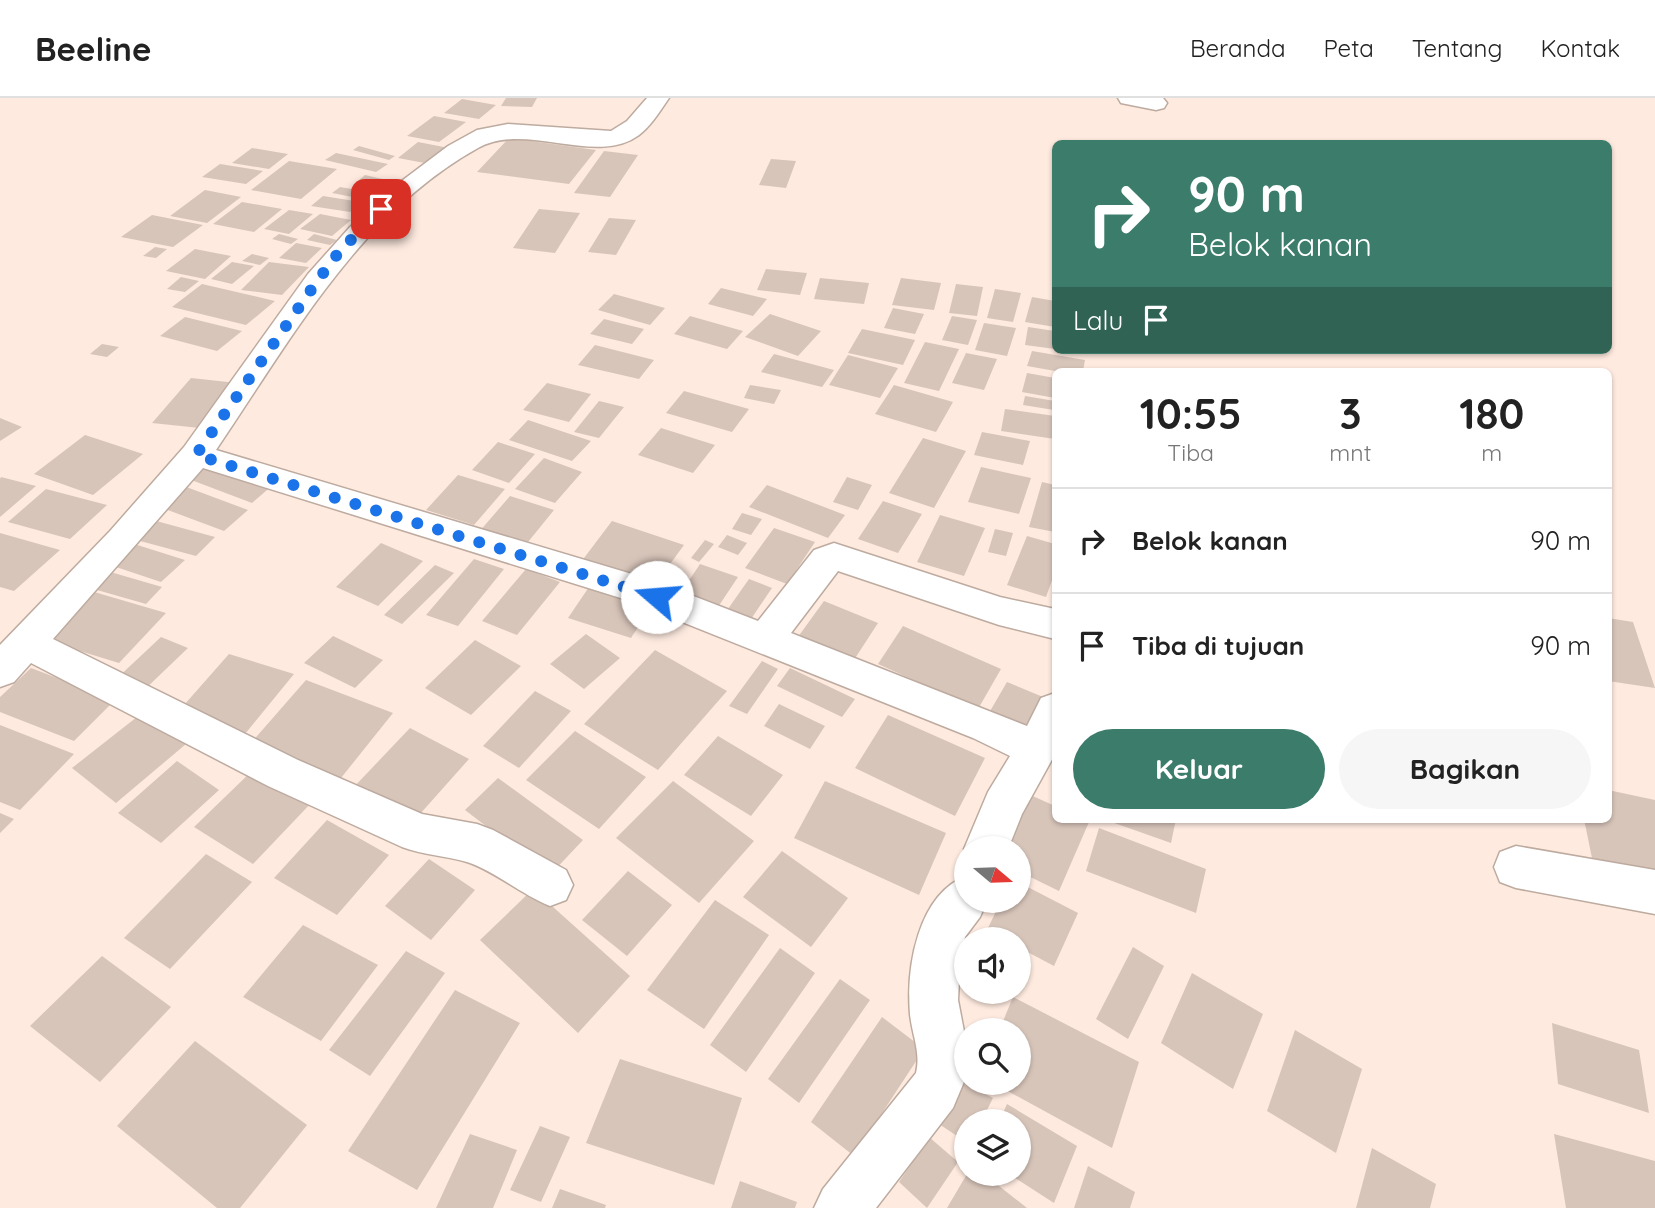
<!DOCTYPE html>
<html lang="id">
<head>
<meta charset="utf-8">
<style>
	body { margin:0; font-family:Quicksand,sans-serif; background:#f6f6f6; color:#222; height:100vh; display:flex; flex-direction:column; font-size:26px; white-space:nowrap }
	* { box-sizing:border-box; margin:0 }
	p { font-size:23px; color:#767676 }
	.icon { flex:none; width:38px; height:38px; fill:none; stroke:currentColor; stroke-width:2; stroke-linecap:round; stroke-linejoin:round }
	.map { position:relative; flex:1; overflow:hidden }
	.details { position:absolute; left:1052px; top:270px; width:560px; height:455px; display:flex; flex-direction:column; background:#fff; border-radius:10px; box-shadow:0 2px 5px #0004 }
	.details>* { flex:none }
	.banner { position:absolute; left:1052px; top:42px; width:560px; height:214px; border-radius:10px; box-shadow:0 2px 5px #0004; background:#3c7c6a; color:#fff; overflow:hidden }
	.needle { width:46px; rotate:109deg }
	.fabs { position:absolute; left:954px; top:738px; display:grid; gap:14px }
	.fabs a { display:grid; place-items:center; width:77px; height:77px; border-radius:50%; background:#fff; box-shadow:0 2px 5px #0004; font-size:35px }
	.pin { position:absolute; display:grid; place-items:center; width:60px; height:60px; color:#fff; margin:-30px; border-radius:14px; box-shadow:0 4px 10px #0006 }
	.me { position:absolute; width:77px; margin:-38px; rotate:288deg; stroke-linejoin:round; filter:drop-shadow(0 0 5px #0008) }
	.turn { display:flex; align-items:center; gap:24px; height:147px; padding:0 21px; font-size:32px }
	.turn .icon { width:91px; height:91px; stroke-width:2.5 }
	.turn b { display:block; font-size:49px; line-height:60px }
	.then { display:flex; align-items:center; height:66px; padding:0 21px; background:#0003; gap:14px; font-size:26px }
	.eta { display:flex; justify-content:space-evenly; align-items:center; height:119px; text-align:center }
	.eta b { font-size:42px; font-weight:700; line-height:49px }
	.primary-button { display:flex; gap:14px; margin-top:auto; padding:14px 21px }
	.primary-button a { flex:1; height:80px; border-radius:42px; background:#3c7c6a; color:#fff; font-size:28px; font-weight:700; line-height:80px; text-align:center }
	.primary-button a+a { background:#f6f6f6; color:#222 }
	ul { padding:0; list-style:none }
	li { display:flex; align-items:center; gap:21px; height:105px; padding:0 21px; border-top:2px solid #e0e0e0 }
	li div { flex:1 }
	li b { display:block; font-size:26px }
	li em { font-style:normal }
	header { display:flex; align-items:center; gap:42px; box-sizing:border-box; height:98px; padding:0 35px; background:#fff; border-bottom:2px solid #e0e0e0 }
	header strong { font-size:33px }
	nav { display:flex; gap:38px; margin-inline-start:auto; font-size:24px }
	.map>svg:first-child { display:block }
	.building { fill:#d8c5ba }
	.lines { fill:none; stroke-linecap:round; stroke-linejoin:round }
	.minor-casing { stroke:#beaba0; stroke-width:3 }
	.minor { fill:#fff; fill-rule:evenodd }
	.route { stroke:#1a73e8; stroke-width:12; stroke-dasharray:0 21.6 }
</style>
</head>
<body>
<header>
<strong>Beeline</strong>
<nav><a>Beranda</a><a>Peta</a><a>Tentang</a><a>Kontak</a></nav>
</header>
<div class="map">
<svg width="1655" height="1110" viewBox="0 0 1655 1110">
	<rect width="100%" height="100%" fill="#feeadf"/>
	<path class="building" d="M 506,0 L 537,0 L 532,9 L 501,8 Z
		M 462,1 L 496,7 L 479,21 L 444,15 Z
		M 434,18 L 466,24 L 439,44 L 407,38 Z
		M 509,40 L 596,52 L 569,86 L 477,74 Z
		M 418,44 L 449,50 L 430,66 L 398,60 Z
		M 359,48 L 395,58 L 389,62 L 353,52 Z
		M 252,50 L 288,56 L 269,71 L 232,65 Z
		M 604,53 L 638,57 L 610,99 L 574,95 Z
		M 336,55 L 388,66 L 376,74 L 325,62 Z
		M 771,61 L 796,63 L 786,90 L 759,87 Z
		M 289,63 L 337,71 L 301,101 L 251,92 Z
		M 220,66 L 263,73 L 246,86 L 202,79 Z
		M 365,77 L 400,85 L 387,94 L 353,87 Z
		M 340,89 L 380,96 L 373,103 L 332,95 Z
		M 205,92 L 241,99 L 207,125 L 170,118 Z
		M 323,98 L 361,104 L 350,114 L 311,108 Z
		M 242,104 L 282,111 L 254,134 L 213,126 Z
		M 539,111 L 580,115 L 555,155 L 513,150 Z
		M 289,112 L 313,116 L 289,136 L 264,131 Z
		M 320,116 L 351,122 L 332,138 L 300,131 Z
		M 152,117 L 203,127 L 173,149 L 121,139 Z
		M 609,120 L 636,122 L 616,157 L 588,154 Z
		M 279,136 L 298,141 L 291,146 L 272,141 Z
		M 314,136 L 337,142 L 330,147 L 307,142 Z
		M 296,145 L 322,150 L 306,165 L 279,160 Z
		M 155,149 L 167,151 L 156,160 L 143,158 Z
		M 195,151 L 231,158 L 205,181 L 166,173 Z
		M 252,156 L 269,160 L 260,167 L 242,163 Z
		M 232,164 L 254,168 L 232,186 L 211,181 Z
		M 269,164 L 309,169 L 282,197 L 241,192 Z
		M 766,171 L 807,175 L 800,197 L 757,192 Z
		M 181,179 L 199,183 L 185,194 L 167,191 Z
		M 820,180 L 869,185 L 864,206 L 814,201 Z
		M 901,180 L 941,185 L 934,212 L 892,207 Z
		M 202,186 L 275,203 L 246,227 L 172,209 Z
		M 956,186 L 983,189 L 977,218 L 949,215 Z
		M 721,190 L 767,201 L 753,218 L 708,206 Z
		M 995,191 L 1021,195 L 1013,224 L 987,220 Z
		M 614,196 L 665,210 L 650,227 L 598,212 Z
		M 1032,199 L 1055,203 L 1055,229 L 1025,224 Z
		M 893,210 L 924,216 L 915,236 L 884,230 Z
		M 770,216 L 821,233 L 798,258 L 745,239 Z
		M 690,218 L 743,233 L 727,251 L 674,236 Z
		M 952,218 L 977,222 L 968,247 L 942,242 Z
		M 185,219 L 242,233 L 217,253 L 160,238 Z
		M 604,221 L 644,231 L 632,246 L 590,236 Z
		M 984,225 L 1016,230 L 1007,258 L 975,252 Z
		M 1028,229 L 1055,233 L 1055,251 L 1025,247 Z
		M 862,231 L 915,242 L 903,267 L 848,255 Z
		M 925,244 L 959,251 L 939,293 L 904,285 Z
		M 102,246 L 119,249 L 107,259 L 90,256 Z
		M 595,247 L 654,262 L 639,281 L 578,267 Z
		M 1032,253 L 1085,262 L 1083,273 L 1055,273 L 1027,268 Z
		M 966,255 L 997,261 L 984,292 L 952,285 Z
		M 774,256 L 834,272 L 822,289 L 761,274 Z
		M 848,257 L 898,270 L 880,300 L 829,287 Z
		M 1027,275 L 1055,280 L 1055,300 L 1022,294 Z
		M 191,280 L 237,285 L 200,330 L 152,325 Z
		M 547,285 L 591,296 L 569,324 L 523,312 Z
		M 750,287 L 781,292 L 774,306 L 744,300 Z
		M 894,287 L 953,304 L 936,334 L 875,316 Z
		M 684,293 L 749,311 L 732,334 L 666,315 Z
		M 1025,298 L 1055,303 L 1054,312 L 1023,307 Z
		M 599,303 L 624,309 L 599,340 L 574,334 Z
		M 1005,311 L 1055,318 L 1055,341 L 1001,333 Z
		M 0,320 L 22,329 L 0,343 Z
		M 528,322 L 591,343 L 572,363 L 509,342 Z
		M 661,330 L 715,347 L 693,375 L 638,357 Z
		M 982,334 L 1030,343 L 1023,367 L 974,357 Z
		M 85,337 L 143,356 L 93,397 L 34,376 Z
		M 923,340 L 966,353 L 934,410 L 889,395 Z
		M 498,344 L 535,356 L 509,385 L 472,372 Z
		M 544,360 L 582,374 L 555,405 L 515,391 Z
		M 209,362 L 274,386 L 252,405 L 186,380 Z
		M 981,369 L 1031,380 L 1019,416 L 968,404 Z
		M 458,377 L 505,391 L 474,427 L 426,412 Z
		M 1,379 L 36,388 L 0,419 L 0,381 Z
		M 847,379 L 872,387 L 858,412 L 833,404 Z
		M 1042,384 L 1055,387 L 1055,434 L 1029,429 Z
		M 181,387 L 248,412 L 224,433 L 157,408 Z
		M 767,387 L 845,417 L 828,440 L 749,409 Z
		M 46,391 L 107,407 L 70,441 L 8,424 Z
		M 510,398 L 554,412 L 524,449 L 479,434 Z
		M 883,403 L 922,416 L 898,455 L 858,441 Z
		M 742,415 L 762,421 L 751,437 L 732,431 Z
		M 940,417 L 985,430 L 964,478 L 917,464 Z
		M 149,421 L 215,439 L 196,458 L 129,440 Z
		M 612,423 L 684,447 L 654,488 L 581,464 Z
		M 774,430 L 815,444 L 787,486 L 745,470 Z
		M 995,431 L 1013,435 L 1006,458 L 988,454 Z
		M 0,435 L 60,452 L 14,493 L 0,489 Z
		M 727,437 L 747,445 L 738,457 L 718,449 Z
		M 1027,438 L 1055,446 L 1055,474 L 1046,499 L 1007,487 Z
		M 705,442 L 714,446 L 699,464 L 691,460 Z
		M 131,445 L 185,462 L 161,484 L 107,466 Z
		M 381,445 L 423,463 L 378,508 L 336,489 Z
		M 474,461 L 504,471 L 458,528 L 426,517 Z
		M 700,466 L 738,479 L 716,512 L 678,499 Z
		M 435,467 L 454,475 L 402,526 L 384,517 Z
		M 526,471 L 560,484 L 517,537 L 482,523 Z
		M 107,473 L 162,489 L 146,506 L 90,490 Z
		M 749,481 L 772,490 L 747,527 L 723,518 Z
		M 589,489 L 651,509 L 631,540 L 568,520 Z
		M 84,491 L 166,515 L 119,565 L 34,539 Z
		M 824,503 L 878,525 L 850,568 L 795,543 Z
		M 1608,520 L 1633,524 L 1655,590 L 1608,583 Z
		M 903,528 L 1001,571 L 978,611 L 878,566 Z
		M 586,536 L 620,560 L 584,591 L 550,566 Z
		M 333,538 L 383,562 L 355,590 L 304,565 Z
		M 161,539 L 188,550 L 141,595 L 114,583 Z
		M 475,542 L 521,568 L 471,617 L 425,590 Z
		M 655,552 L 727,593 L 658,672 L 584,626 Z
		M 229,556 L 294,576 L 245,636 L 177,615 Z
		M 762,563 L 778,571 L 747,616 L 729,608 Z
		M 31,570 L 115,602 L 74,643 L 0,614 L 0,599 Z
		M 790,570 L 855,601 L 842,619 L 777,588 Z
		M 306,582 L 393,615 L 341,680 L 251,645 Z
		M 1007,584 L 1043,599 L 1023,637 L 986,620 Z
		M 535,593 L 571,613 L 519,670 L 483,648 Z
		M 779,606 L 825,628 L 810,651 L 764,628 Z
		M 142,615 L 186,646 L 116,705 L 72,670 Z
		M 888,617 L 985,660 L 955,718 L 855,670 Z
		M 0,627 L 74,656 L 20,712 L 0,704 Z
		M 410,630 L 469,661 L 412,725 L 352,691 Z
		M 575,633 L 646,679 L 599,731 L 526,682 Z
		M 718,638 L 783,677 L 751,718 L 684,677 Z
		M 177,663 L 219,692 L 161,745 L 118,715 Z
		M 256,669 L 314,702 L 253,766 L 194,729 Z
		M 498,680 L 583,742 L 550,777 L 465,712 Z
		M 673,683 L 754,743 L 699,805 L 616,740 Z
		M 825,683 L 946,735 L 919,797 L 794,740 Z
		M 1608,692 L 1655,702 L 1655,779 L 1593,765 L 1584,721 L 1608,721 Z
		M 1026,695 L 1055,708 L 1055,721 L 1083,721 L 1089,724 L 1059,793 L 1018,773 L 1018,751 L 999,751 Z
		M 0,715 L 14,721 L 0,735 Z
		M 1103,721 L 1176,721 L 1171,745 Z
		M 327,722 L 389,757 L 337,817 L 274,780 Z
		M 1099,730 L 1206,771 L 1196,815 L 1086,773 Z
		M 782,753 L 848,800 L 811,849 L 743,799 Z
		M 206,756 L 252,784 L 170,871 L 124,840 Z
		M 429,761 L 475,792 L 431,842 L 385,808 Z
		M 628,773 L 672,807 L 627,858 L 582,822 Z
		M 1018,784 L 1078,815 L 1054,868 L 1018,849 L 1018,842 L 1006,842 L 987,832 L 1001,803 L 1018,803 Z
		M 533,791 L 630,878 L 578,935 L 480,842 Z
		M 715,802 L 769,837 L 704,931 L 647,892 Z
		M 303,827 L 378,867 L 321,943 L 243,899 Z
		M 1133,849 L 1164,868 L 1128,941 L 1096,921 Z
		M 780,850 L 815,875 L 746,974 L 710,947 Z
		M 406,853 L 445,875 L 370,978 L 329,952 Z
		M 102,858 L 171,909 L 100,984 L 30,928 Z
		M 1192,875 L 1263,916 L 1233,991 L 1161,945 Z
		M 840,881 L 870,902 L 799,1005 L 768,981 Z
		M 455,892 L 520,925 L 417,1092 L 348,1053 Z
		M 1013,899 L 1139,964 L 1112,1050 L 993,985 L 1018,985 L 1018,933 L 999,933 Z
		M 882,919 L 924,951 L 854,1058 L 811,1024 Z
		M 1552,925 L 1639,952 L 1649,1015 L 1558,986 Z
		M 1295,932 L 1362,971 L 1336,1055 L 1267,1013 Z
		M 195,943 L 307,1027 L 240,1110 L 217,1110 L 117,1028 Z
		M 620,961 L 742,1000 L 714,1087 L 586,1045 Z
		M 960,978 L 966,985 L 993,1000 L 981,1024 L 966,1024 L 966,1044 L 936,1024 Z
		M 1007,1006 L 1077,1048 L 1054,1105 L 1009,1076 L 1018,1076 L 1018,1024 L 999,1024 Z
		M 540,1028 L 570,1039 L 541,1104 L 510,1092 Z
		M 470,1036 L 517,1052 L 493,1110 L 436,1110 Z
		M 1554,1036 L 1655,1063 L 1655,1110 L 1566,1110 Z
		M 929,1039 L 958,1064 L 927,1110 L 899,1084 Z
		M 1372,1050 L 1436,1086 L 1430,1110 L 1356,1110 Z
		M 1088,1068 L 1135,1094 L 1130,1110 L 1074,1110 Z
		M 967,1076 L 984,1076 L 1027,1110 L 947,1110 Z
		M 740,1083 L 797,1104 L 795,1110 L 731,1110 Z
		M 560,1091 L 606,1107 L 605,1110 L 552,1110 Z"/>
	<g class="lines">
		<defs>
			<path id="minor" d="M 647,0 L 669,0 C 660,13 651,28 639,37 C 596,69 526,23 478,50 C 359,116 290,243 216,352 L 652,482 L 758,523 L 814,452 L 834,445 L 1000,499 L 1055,511 L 1055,541 L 999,527 L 838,473 L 791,535 L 1027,628 L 1041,600 L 1055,595 L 1055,656 L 1022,716 L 1008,751 L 966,751 L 966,756 L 964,751 L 988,694 L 1010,658 L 973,640 L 627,502 L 203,370 L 53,541 L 298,662 L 422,716 L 477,726 L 493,732 L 566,772 L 573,787 L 566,802 L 550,808 C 522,797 493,772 467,764 C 446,758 424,757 402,749 L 268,688 L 31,565 L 14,584 L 0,589 L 0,547 L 110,433 L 184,349 L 308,176 L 350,129 L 395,88 L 448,48 L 477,32 L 508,26 L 611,33 L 627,23 Z
				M 1118,0 L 1163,0 L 1167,5 L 1164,10 L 1156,12 L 1121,5 Z
				M 1516,748 L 1655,772 L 1655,816 L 1516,790 L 1500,784 L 1494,769 L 1500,754 Z
				M 966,778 L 966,803 L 987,803 L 980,819 L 965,839 L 960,863 L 958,902 L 966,944 L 966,979 L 953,1010 L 876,1110 L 814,1110 L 823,1091 L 916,975 C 921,954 912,937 910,916 C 906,869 918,797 966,778 Z"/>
		</defs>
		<use href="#minor" class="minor-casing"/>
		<use href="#minor" class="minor"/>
	</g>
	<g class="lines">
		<path class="route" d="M 381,111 L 339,154 L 318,182 L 196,357 L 657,499"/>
	</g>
</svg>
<div class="fabs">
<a><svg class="needle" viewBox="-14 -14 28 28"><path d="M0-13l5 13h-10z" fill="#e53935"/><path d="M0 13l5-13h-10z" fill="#767676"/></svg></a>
<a><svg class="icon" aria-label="sound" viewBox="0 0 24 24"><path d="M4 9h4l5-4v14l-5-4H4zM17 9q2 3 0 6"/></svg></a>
<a><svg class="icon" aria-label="search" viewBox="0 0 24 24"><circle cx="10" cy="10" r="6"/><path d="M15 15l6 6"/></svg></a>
<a><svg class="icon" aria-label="layers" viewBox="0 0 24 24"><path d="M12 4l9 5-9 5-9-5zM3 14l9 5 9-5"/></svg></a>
</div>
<div class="pin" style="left:381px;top:111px;background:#d93025"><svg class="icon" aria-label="arrive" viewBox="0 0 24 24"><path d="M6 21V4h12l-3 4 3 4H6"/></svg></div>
<svg class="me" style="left:657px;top:499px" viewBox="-20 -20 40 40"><circle r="19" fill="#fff"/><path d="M0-13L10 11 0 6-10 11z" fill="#1a73e8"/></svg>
<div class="banner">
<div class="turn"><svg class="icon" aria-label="right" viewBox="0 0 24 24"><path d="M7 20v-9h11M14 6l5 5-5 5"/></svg><div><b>90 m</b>Belok kanan</div></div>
<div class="then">Lalu<svg class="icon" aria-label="arrive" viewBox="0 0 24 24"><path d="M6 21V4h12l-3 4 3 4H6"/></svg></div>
</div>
<section class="details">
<div class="eta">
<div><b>10:55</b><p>Tiba</p></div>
<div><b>3</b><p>mnt</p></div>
<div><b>180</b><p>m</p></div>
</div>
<ul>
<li><svg class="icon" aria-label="right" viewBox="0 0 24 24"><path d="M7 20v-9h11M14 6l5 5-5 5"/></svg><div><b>Belok kanan</b></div><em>90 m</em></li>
<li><svg class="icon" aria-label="arrive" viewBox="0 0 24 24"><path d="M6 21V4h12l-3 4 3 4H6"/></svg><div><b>Tiba di tujuan</b></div><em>90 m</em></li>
</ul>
<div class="primary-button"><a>Keluar</a><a>Bagikan</a></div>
</section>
</div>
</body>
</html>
